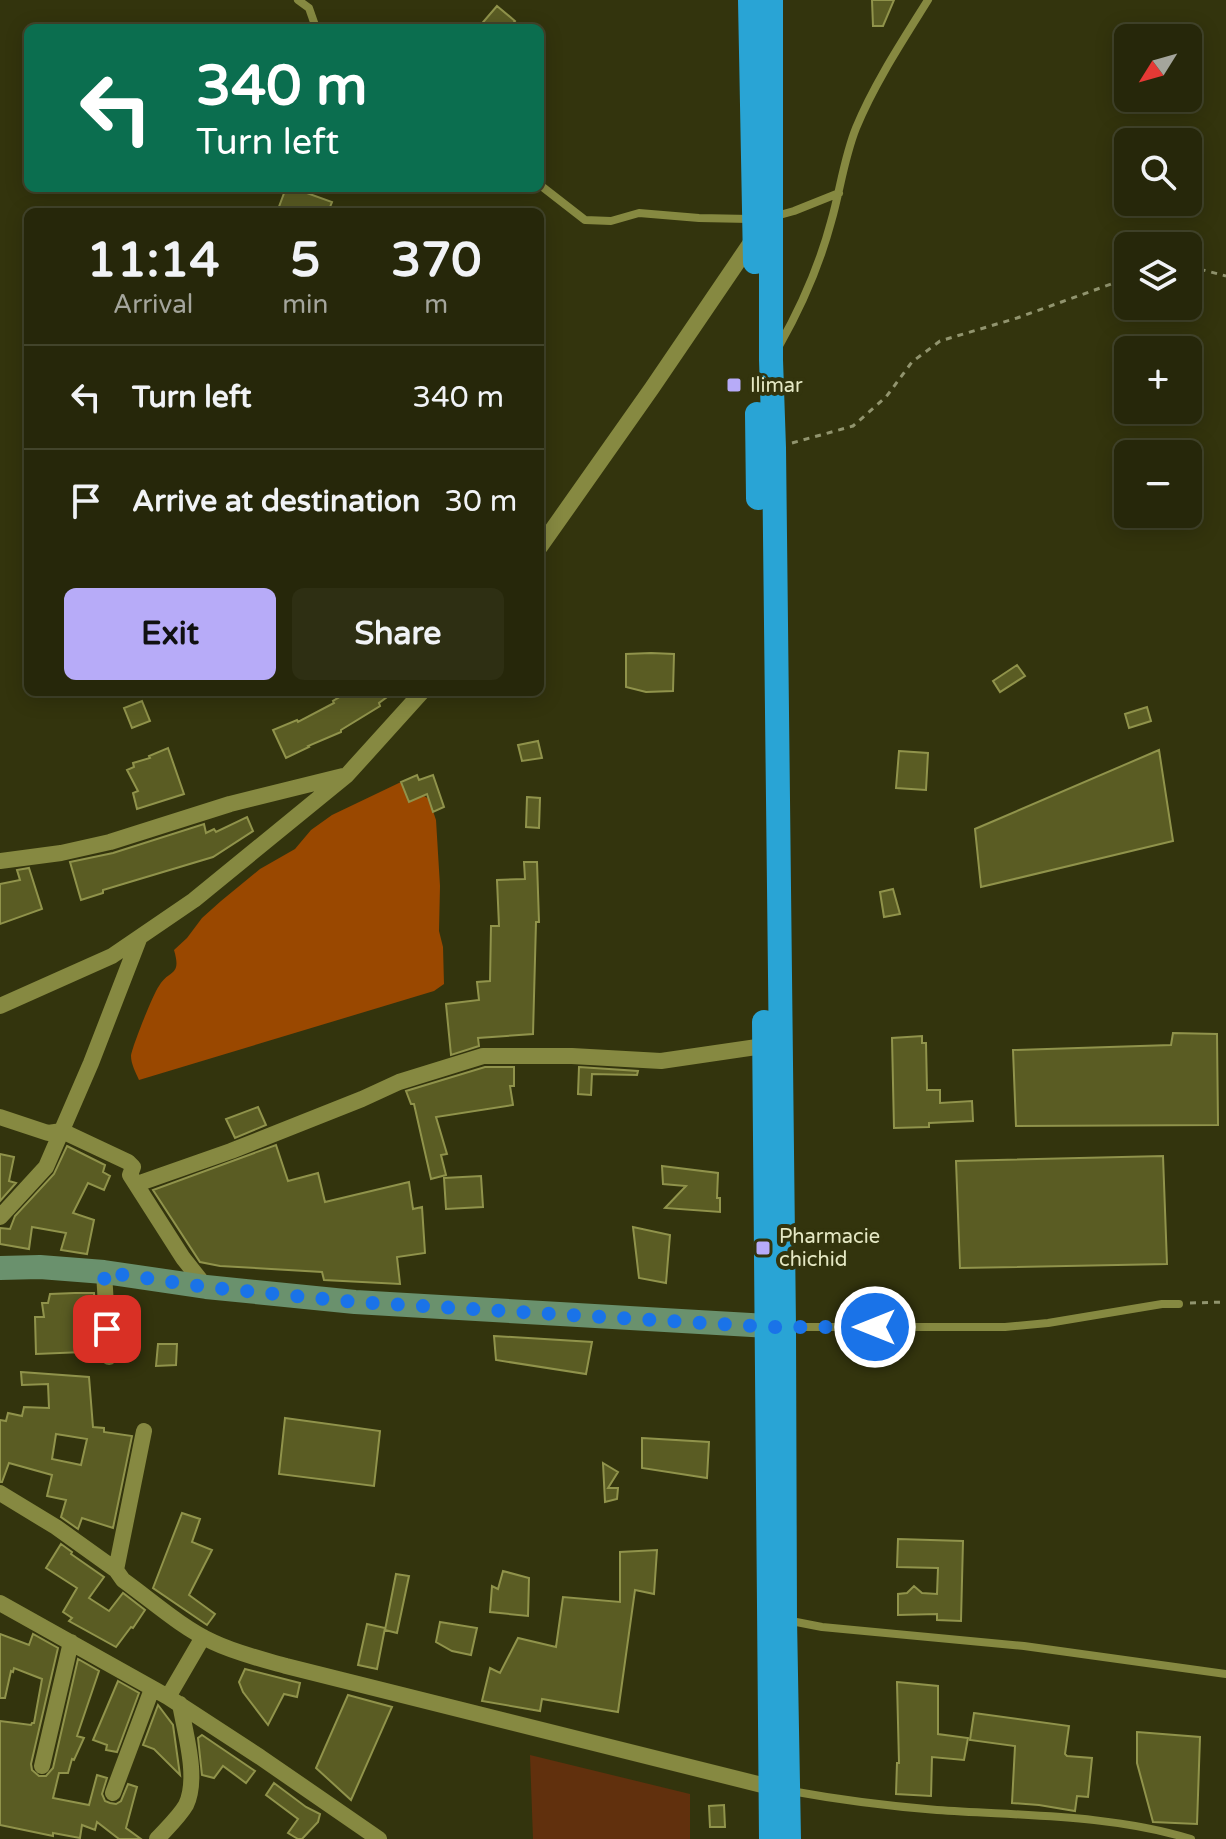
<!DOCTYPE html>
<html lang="en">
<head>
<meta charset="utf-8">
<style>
	body { margin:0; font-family:"Varela Round",sans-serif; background:#2e2f13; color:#f1f3f6; height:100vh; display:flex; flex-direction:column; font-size:30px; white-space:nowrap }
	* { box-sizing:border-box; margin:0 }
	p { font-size:26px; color:#a4a59c }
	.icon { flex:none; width:44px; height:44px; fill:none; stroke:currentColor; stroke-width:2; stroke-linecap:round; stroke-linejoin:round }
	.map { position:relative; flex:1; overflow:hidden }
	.side { position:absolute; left:24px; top:208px; width:520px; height:488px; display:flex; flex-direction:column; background:#26270a; border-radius:12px; box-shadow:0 4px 20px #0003,0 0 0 2px #42442b }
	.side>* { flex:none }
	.banner { position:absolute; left:24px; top:24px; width:520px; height:168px; border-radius:12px; box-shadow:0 4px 20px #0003,0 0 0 2px #42442b; background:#0b6e4f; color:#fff; overflow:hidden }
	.needle { width:52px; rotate:233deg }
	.fabs { position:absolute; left:1114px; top:24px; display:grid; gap:16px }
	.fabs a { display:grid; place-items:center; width:88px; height:88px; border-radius:12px; background:#26270a; box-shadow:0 4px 20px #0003,0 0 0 2px #42442b; font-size:40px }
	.pin { position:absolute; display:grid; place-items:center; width:68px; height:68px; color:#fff; margin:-34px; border-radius:16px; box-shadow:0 4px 12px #0006 }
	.me { position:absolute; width:88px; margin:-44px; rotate:270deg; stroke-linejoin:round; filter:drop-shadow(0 0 6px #0008) }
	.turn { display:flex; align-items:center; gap:28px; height:168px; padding:0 40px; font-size:36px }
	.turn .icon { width:104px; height:104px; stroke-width:2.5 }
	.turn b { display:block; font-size:56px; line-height:68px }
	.eta { display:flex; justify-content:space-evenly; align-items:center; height:136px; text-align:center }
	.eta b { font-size:48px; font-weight:700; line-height:56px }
	.action { display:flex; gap:16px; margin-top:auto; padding:16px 40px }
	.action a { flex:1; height:92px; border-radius:12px; background:#b7abf8; color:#111; font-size:32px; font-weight:700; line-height:92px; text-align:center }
	.action a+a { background:#2e2f13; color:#f1f3f6 }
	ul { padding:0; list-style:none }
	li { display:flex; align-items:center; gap:24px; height:104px; padding:0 40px; border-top:2px solid #42442b }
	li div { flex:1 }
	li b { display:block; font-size:30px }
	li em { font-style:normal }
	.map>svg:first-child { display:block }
	.green { fill:#61300d }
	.forest { fill:#9a4800 }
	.building { fill:#5a5c23; stroke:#90934b; stroke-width:2; fill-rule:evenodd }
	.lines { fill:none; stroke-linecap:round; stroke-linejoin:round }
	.path { stroke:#91946e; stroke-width:3; stroke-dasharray:6 6; stroke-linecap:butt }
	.lane { stroke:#868941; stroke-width:8 }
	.street { stroke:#868941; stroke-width:16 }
	.secondary { stroke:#6a916d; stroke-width:24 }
	.highway { stroke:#29a4d5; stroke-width:24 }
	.route { stroke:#1a73e8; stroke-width:14; stroke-dasharray:0 25.2 }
	.poi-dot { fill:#b7abf8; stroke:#33340d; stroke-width:3 }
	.labels { text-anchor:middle; stroke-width:8; stroke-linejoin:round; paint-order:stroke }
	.poi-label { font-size:20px; fill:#e5e8c4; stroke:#33340d; text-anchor:start }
</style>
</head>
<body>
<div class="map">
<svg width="1226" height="1839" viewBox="0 0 1226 1839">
	<rect width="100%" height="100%" fill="#33340d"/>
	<path class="green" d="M 530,1755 L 690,1794 L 690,1839 L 533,1839 Z"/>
	<path class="forest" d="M 401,782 L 429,799 L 436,820 L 440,886 L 439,931 L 443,947 L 444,984 L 434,991 L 139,1080 C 136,1073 131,1064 131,1056 C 132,1047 153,994 159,986 C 169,969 182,977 174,950 L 187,938 L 202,918 L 221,901 L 260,869 L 295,849 L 311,830 L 332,815 Z"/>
	<path class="building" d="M 872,0 L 894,0 L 883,26 L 873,26 Z
		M 497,6 L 515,21 L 509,28 L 478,28 Z
		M 286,188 L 293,188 L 332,202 L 328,212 L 277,212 Z
		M 651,653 L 674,654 L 673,691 L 646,692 L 626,687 L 626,654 Z
		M 1017,665 L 1025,676 L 1000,692 L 993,681 Z
		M 348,692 L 394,692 L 379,703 L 380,706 L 341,730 L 341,732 L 308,746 L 309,747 L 286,758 L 273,730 L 297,720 L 298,722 L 334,703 L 333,701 Z
		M 142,701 L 150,721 L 132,728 L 124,708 Z
		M 1147,707 L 1151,721 L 1129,728 L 1125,714 Z
		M 538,741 L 542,758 L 522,761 L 518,745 Z
		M 168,748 L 184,794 L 137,809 L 133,793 L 138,791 L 127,770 L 134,767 L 133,763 L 150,758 L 149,756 Z
		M 1159,750 L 1173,841 L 981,887 L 975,829 Z
		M 899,751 L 928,753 L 926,790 L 896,788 Z
		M 417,775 L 419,780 L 433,775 L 444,807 L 433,812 L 427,794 L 409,802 L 401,782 Z
		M 527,797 L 540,798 L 539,828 L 526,827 Z
		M 247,817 L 253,831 L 213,857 L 103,890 L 103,893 L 81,900 L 70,862 L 113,853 L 204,824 L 206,833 L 214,829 L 216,832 Z
		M 524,862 L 537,862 L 539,922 L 536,922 L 533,1034 L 478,1038 L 479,1046 L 451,1055 L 446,1004 L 479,1000 L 477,982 L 490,981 L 491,926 L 499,926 L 497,880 L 525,879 Z
		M 29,868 L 42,909 L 0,924 L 0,884 L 20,880 L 17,870 Z
		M 893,889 L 900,914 L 884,917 L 880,892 Z
		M 1173,1033 L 1217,1034 L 1218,1125 L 1016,1126 L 1013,1050 L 1171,1045 Z
		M 922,1036 L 922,1043 L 926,1043 L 927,1090 L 940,1090 L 940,1103 L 972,1101 L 973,1121 L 929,1123 L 929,1127 L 894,1128 L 892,1038 Z
		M 485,1067 L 514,1067 L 514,1086 L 510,1086 L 513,1105 L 436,1117 L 447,1154 L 441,1155 L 446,1175 L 431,1179 L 414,1104 L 411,1104 L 406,1091 Z
		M 579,1067 L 638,1071 L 637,1075 L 592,1074 L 591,1095 L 578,1094 Z
		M 258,1107 L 266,1125 L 235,1138 L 226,1119 Z
		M 276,1145 L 288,1181 L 318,1173 L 325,1202 L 409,1182 L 413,1209 L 422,1207 L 425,1253 L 397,1257 L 400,1284 L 324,1280 L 322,1272 L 220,1266 L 200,1262 L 153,1190 Z
		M 67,1146 L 105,1165 L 103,1172 L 110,1176 L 104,1190 L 88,1183 L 73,1213 L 94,1220 L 87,1254 L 61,1250 L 66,1233 L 32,1227 L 29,1249 L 0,1244 L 0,1228 L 10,1229 L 15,1216 L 54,1174 Z
		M 0,1154 L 14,1157 L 9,1181 L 16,1183 L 0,1201 Z
		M 1163,1156 L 1167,1264 L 960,1268 L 956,1161 Z
		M 662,1166 L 718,1173 L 717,1198 L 720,1198 L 720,1212 L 665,1208 L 686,1186 L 663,1184 Z
		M 481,1176 L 483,1207 L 446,1209 L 444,1178 Z
		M 633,1227 L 670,1235 L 666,1283 L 639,1278 Z
		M 75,1293 L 94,1293 L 98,1354 L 84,1352 L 36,1354 L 35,1317 L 44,1317 L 42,1303 L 48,1303 L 50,1294 Z
		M 494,1336 L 592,1342 L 586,1374 L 496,1360 Z
		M 158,1344 L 177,1344 L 176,1365 L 156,1366 Z
		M 21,1372 L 89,1377 L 93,1427 L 104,1428 L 104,1432 L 132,1436 L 113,1528 L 82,1518 L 78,1529 L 61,1517 L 66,1500 L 47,1496 L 52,1475 L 9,1463 L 2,1482 L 0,1482 L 0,1420 L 6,1421 L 8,1413 L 22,1416 L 24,1407 L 49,1408 L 48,1384 L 22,1385 ZM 56,1434 L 87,1439 L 81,1465 L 52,1459 Z
		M 285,1418 L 380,1431 L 374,1486 L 279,1474 Z
		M 642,1438 L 709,1442 L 707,1478 L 642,1468 Z
		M 603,1463 L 618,1472 L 608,1488 L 618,1488 L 617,1499 L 605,1502 Z
		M 182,1513 L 200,1519 L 192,1542 L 212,1550 L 189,1595 L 215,1614 L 207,1625 L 153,1588 Z
		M 898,1539 L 963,1541 L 961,1621 L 937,1620 L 937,1614 L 898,1615 L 898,1594 L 907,1593 L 914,1586 L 922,1593 L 937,1594 L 938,1568 L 897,1567 Z
		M 61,1544 L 72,1552 L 71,1554 L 104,1577 L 89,1598 L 109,1611 L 123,1593 L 145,1610 L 133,1628 L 131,1627 L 116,1647 L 69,1621 L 72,1618 L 63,1612 L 77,1588 L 46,1568 Z
		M 657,1550 L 654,1594 L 635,1590 L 618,1712 L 542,1699 L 540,1711 L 482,1701 L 490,1668 L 500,1673 L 518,1638 L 556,1647 L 563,1597 L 620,1602 L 620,1552 Z
		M 503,1571 L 529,1578 L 528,1616 L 490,1612 L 492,1586 L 498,1589 Z
		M 396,1574 L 409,1576 L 397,1633 L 385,1630 Z
		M 440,1622 L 477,1628 L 471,1655 L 452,1651 L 436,1642 Z
		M 367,1624 L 385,1628 L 377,1669 L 358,1665 Z
		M 0,1634 L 29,1645 L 33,1634 L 58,1648 L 31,1764 L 32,1770 L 39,1776 L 46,1776 L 53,1768 L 78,1659 L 99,1671 L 77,1736 L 84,1738 L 74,1760 L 72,1759 L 68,1773 L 59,1773 L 53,1798 L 89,1805 L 97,1775 L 107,1778 L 102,1794 L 105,1801 L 110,1803 L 116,1804 L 121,1801 L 128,1784 L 137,1787 L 126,1828 L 141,1839 L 119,1839 L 97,1822 L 95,1830 L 82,1825 L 80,1838 L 53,1833 L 53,1836 L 0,1825 L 0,1721 L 31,1725 L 32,1723 L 34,1723 L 42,1679 L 14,1668 L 13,1672 L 11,1671 L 5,1698 L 0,1698 Z
		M 245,1669 L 300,1683 L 297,1697 L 284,1694 L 268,1725 L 243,1692 L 239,1682 Z
		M 118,1681 L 139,1693 L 117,1752 L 106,1750 L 107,1745 L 93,1740 Z
		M 897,1682 L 938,1686 L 938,1734 L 968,1738 L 964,1760 L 932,1757 L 931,1796 L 896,1794 L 897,1763 L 899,1763 Z
		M 348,1695 L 392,1707 L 351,1800 L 316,1768 Z
		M 158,1705 L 173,1725 L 180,1775 L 154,1749 L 143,1745 Z
		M 974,1713 L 1069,1726 L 1065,1754 L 1067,1756 L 1092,1758 L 1088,1797 L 1077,1796 L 1075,1811 L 1039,1805 L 1012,1803 L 1015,1746 L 970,1740 Z
		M 1137,1732 L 1200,1737 L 1197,1824 L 1153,1822 L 1137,1763 Z
		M 202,1735 L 255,1771 L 246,1783 L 223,1766 L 214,1778 L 202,1775 L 198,1738 Z
		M 274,1783 L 306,1807 L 320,1814 L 318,1822 L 302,1839 L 298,1839 L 288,1833 L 298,1819 L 266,1795 Z
		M 724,1805 L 725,1827 L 710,1827 L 709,1806 Z"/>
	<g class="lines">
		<path class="path" d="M 1188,266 L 1226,276
			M 792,443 L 853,426 L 886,397 L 912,362 L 940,341 L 1017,318 L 1128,278
			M 1190,1303 L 1226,1302"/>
		<path class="lane" d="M 298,0 L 309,8 L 316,28
			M 540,185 L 585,220 L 611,221 L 639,213 L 699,218 L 750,219
			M 776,216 L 794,211 L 839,193
			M 779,346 C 800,309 820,263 831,222 C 840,191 844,158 856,128 C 874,84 903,40 928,0
			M 786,1327 L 1005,1327 L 1048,1323 L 1162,1304 L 1179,1304
			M 786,1620 L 822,1627 L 1024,1646 L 1226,1674
			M 791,1791 C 840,1800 888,1806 937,1810 C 1022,1816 1109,1814 1191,1839"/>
		<path class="street" d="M 540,547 L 652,388 L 754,238
			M 0,861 L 61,853 L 110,842 L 230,804 L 343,776
			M 0,1006 L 112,956 L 194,900 L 347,775 L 422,692
			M 0,1117 L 48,1133 L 62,1131 L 128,1162 L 133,1167 L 130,1175 L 183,1258 L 206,1287
			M 137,1184 L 231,1151 L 362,1099 L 399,1082 L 483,1056 L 572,1056 L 661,1061 L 764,1046
			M 0,1217 L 46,1167 L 91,1063 L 139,939
			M 104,1272 L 109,1357
			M 0,1493 L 56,1527 L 116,1570 L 123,1580 C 151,1600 182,1628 213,1642 C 236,1653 261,1659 286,1666 L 770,1787
			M 116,1570 L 144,1431
			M 0,1603 L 168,1697 L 260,1757 L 379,1839
			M 168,1697 L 203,1637
			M 42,1766 L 71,1642
			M 113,1793 L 152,1689
			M 157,1839 C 167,1828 179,1817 186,1805 C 199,1778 185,1733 180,1704"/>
		<path class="secondary" d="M 0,1268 L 40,1267 L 104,1272 L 206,1287 L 355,1302 L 784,1327"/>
		<path class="highway" d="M 750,0 L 755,262
			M 771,0 L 771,360 L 774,448 L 784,1327 L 785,1619 L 789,1839
			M 757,414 L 758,498
			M 764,1022 L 771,1839"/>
	</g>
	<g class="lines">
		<path class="route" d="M 107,1329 L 104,1272 L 206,1287 L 355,1302 L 770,1327 L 875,1327"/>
	</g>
	<g class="poi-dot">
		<rect x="726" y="377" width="16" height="16" rx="4"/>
		<rect x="755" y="1240" width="16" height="16" rx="4"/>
	</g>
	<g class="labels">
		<g class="poi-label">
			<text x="750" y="392">Ilimar</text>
			<text x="779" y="1243">Pharmacie<tspan x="779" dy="23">chichid</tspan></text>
		</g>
	</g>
</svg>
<div class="fabs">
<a><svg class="needle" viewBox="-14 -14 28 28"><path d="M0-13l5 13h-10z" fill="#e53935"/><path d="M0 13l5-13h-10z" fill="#a4a59c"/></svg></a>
<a><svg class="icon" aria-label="search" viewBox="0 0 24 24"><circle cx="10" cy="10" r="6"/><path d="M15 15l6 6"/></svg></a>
<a><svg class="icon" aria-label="layers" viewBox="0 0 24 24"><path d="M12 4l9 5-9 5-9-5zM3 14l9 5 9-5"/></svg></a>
<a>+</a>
<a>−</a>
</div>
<div class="pin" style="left:107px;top:1329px;background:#d93025"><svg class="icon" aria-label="arrive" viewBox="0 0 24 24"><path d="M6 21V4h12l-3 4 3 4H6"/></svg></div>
<svg class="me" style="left:875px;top:1327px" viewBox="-20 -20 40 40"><circle r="17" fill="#1a73e8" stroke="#fff" stroke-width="3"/><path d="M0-11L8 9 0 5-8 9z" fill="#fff"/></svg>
<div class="banner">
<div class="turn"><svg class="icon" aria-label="left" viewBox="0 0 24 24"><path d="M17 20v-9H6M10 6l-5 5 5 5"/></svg><div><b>340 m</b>Turn left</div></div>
</div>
<section class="side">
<div class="eta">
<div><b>11:14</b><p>Arrival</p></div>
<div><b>5</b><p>min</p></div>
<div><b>370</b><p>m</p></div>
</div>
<ul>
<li><svg class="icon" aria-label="left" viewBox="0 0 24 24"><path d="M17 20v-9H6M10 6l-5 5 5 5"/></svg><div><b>Turn left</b></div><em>340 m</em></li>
<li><svg class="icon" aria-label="arrive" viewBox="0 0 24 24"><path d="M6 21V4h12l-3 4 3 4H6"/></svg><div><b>Arrive at destination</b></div><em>30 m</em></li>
</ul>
<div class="action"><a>Exit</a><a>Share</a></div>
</section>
</div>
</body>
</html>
